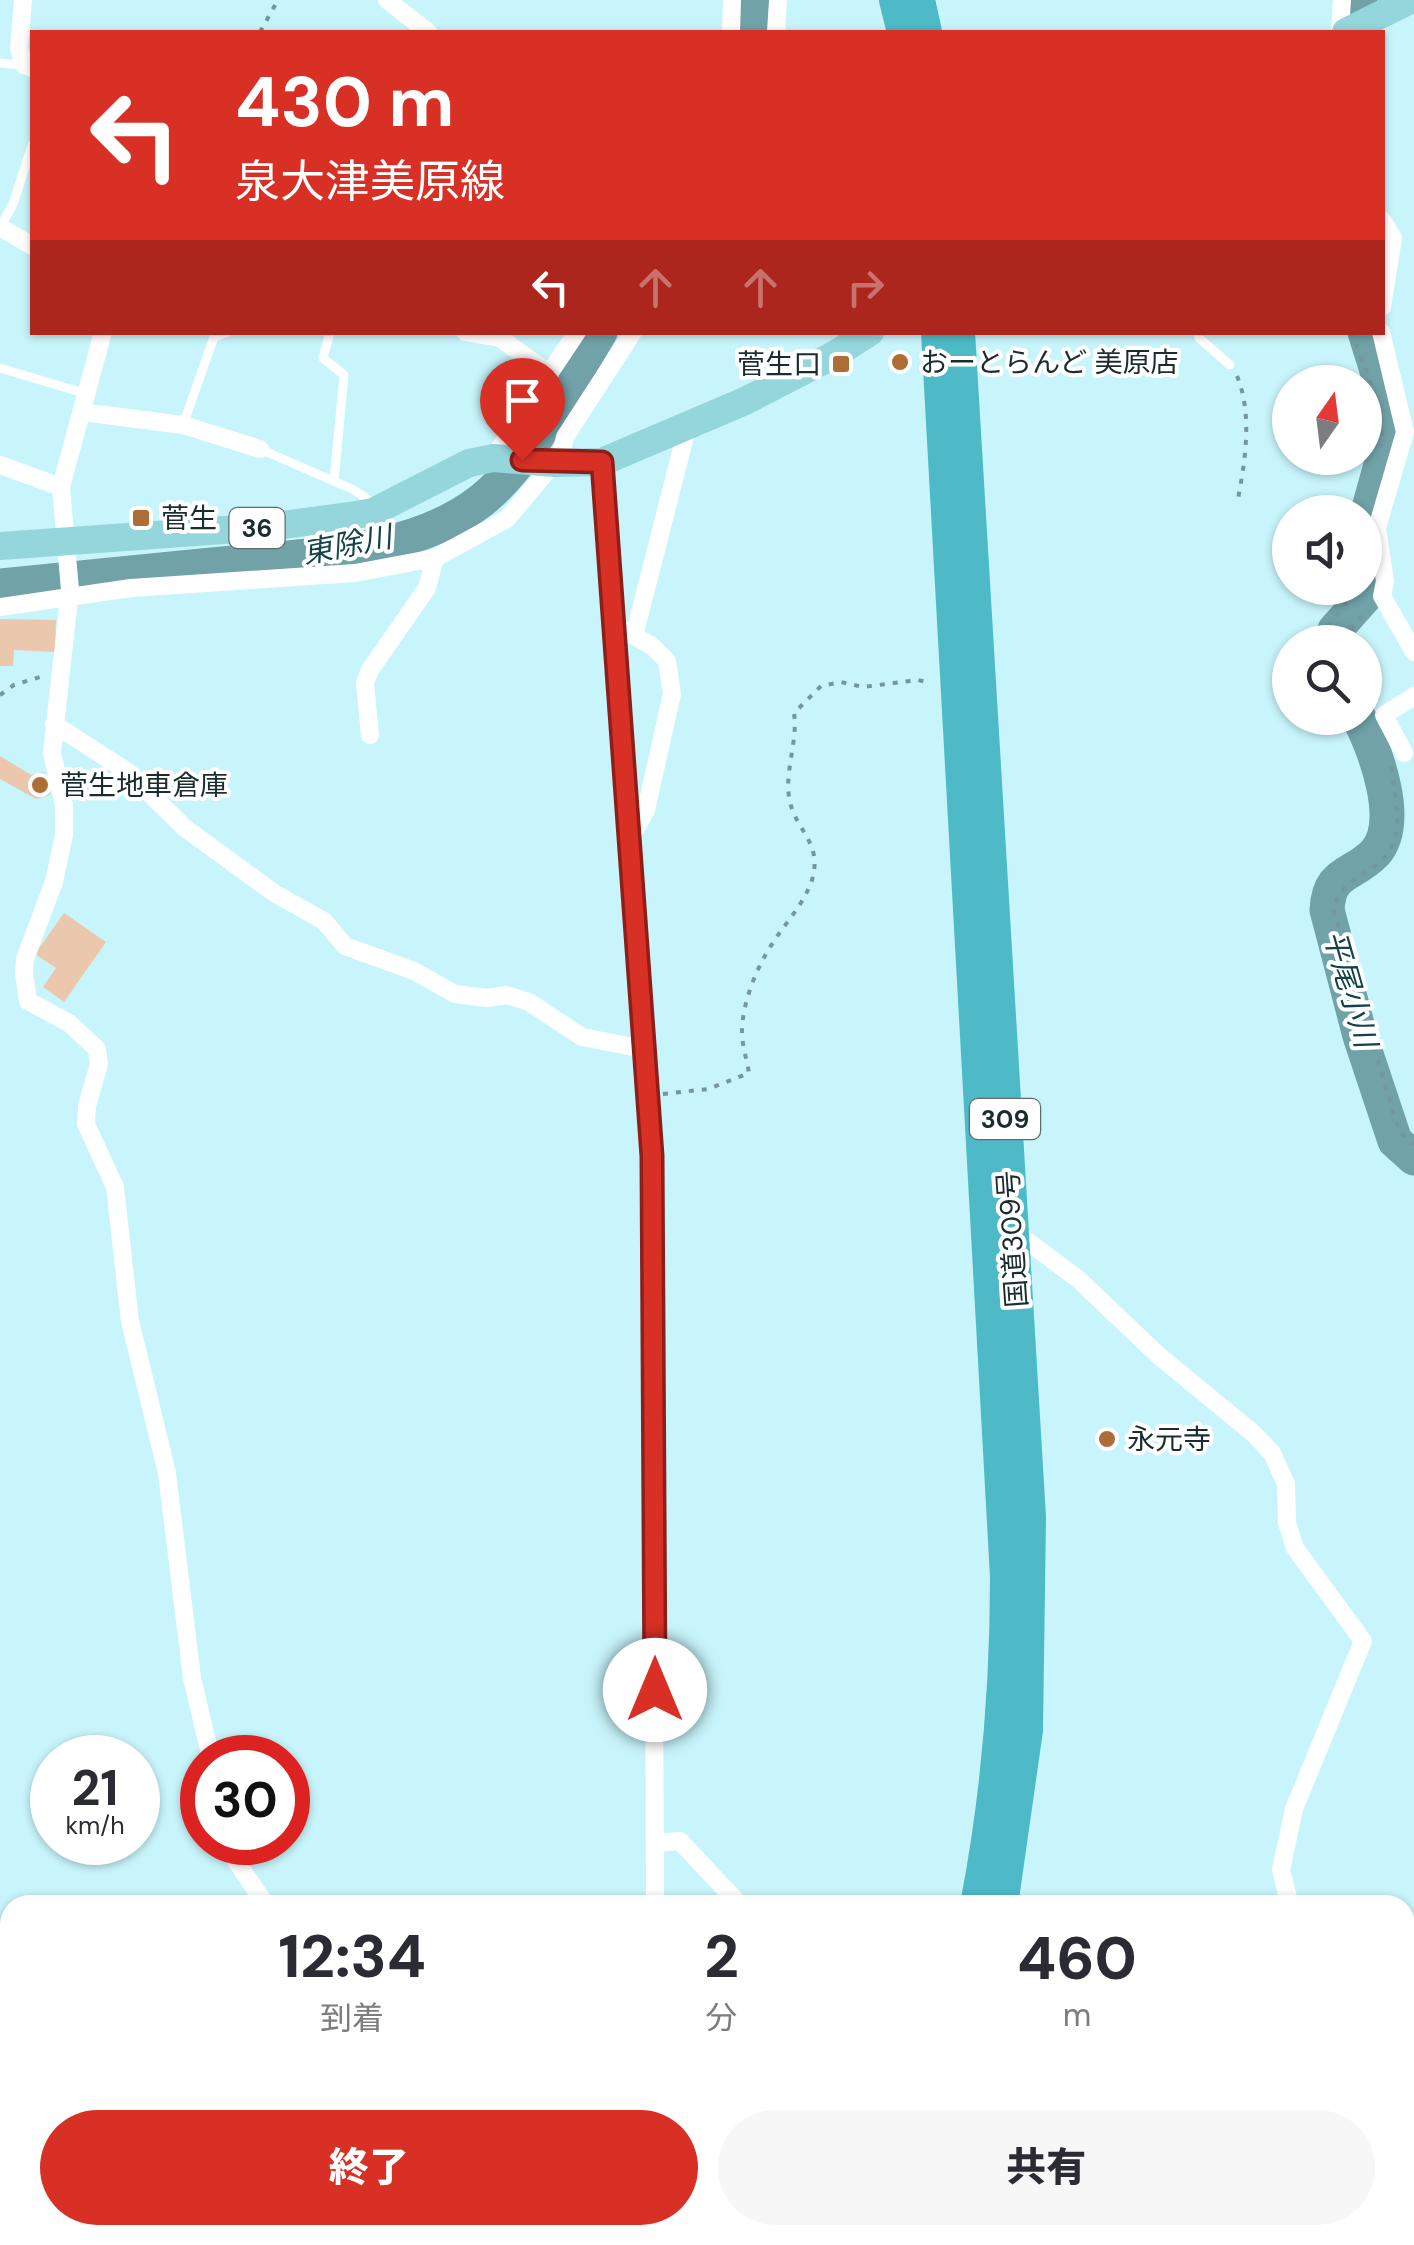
<!DOCTYPE html>
<html lang="ja">
<head>
<meta charset="utf-8">
<style>
	body { margin:0; font-family:"DM Sans","Noto Sans JP",sans-serif; background:#f7f7f7; color:#2b2b33; height:100vh; display:flex; flex-direction:column; font-size:38px; white-space:nowrap }
	* { box-sizing:border-box; margin:0 }
	p { font-size:32px; color:#7c7c81 }
	.icon { flex:none; width:55px; height:55px; fill:none; stroke:currentColor; stroke-width:2; stroke-linecap:round; stroke-linejoin:round }
	.map { position:relative; flex:1; overflow:hidden }
	.panel { position:absolute; left:0px; top:1895px; width:1415px; height:350px; display:flex; flex-direction:column; background:#fff; border-radius:30px 30px 0 0; box-shadow:0 2px 8px #0004 }
	.panel>* { flex:none }
	.hud { position:absolute; left:30px; top:30px; width:1355px; height:305px; border-radius:0px; box-shadow:0 2px 8px #0004; background:#d93025; color:#fff; overflow:hidden }
	.needle { width:65px; rotate:14deg }
	.buttons { position:absolute; left:1272px; top:365px; display:grid; gap:20px }
	.buttons a { display:grid; place-items:center; width:110px; height:110px; border-radius:50%; background:#fff; box-shadow:0 2px 8px #0004; font-size:50px }
	.speed { position:absolute; left:30px; top:1735px; display:flex; gap:20px; font-size:50px; font-weight:700; text-align:center }
	.speed>* { display:grid; place-content:center; width:130px; height:130px; border-radius:50%; background:#fff; box-shadow:0 2px 8px #0004; line-height:1 }
	.speed small { font-size:25px; font-weight:400 }
	.speed .limit { border:15px solid #d22; background:#fff; color:#111 }
	.pin { position:absolute; display:grid; place-items:center; width:85px; height:85px; color:#fff; margin:-102px -42px; border-radius:50% 50% 50% 0; rotate:-45deg; box-shadow:0 0 10px #0007 }
	.pin .icon { rotate:45deg }
	.me { position:absolute; width:110px; margin:-55px; rotate:0deg; stroke-linejoin:round; filter:drop-shadow(0 0 8px #0008) }
	.turn { display:flex; align-items:center; gap:35px; height:210px; padding:0 40px; font-size:45px }
	.turn .icon { width:130px; height:130px; stroke-width:2.5 }
	.turn b { display:block; font-size:70px; line-height:85px }
	.lanes { display:flex; align-items:center; height:95px; padding:0 40px; background:#0003; justify-content:center; gap:50px; direction:ltr }
	.lanes .off { opacity:.35 }
	.eta { display:flex; justify-content:space-evenly; align-items:center; height:170px; text-align:center }
	.eta b { font-size:60px; font-weight:800; line-height:70px }
	.primary-button { display:flex; gap:20px; margin-top:auto; padding:20px 40px }
	.primary-button a { flex:1; height:115px; border-radius:60px; background:#d93025; color:#fff; font-size:40px; font-weight:800; line-height:115px; text-align:center }
	.primary-button a+a { background:#f7f7f7; color:#2b2b33 }
	.map>svg:first-child { display:block }
	.green { fill:#9acbd1 }
	.lines { fill:none; stroke-linecap:round; stroke-linejoin:round }
	.river { stroke:#70a2a8; stroke-width:35 }
	.building { fill:#ebc7ad }
	.path { stroke:#75969a; stroke-width:4; stroke-dasharray:5 8; stroke-linecap:butt }
	.lane { stroke:#fff; stroke-width:9 }
	.street { stroke:#fff; stroke-width:18 }
	.primary { stroke:#95d6dd; stroke-width:28 }
	.highway { stroke:#4ebac7; stroke-width:32 }
	.route-casing { stroke:#8d1f18; stroke-width:25 }
	.route { stroke:#d93025; stroke-width:18 }
	.poi-dot { fill:#ae6c37; stroke:#fff; stroke-width:4 }
	.labels { text-anchor:middle; stroke-width:8; stroke-linejoin:round; paint-order:stroke }
	.shield { fill:#fff; stroke:#5f6b6d; stroke-width:2.5 }
	.shield-label { font-size:25px; font-weight:bold; fill:#1a2c2e }
	.poi-label { font-size:28px; fill:#1a2c2e; stroke:#fff; text-anchor:start }
	.street-label { font-size:28px; fill:#1a2c2e; stroke:#fff }
	.water-label { font-size:30px; font-style:italic; fill:#134247; stroke:#fff }
</style>
</head>
<body>
<div class="map">
<svg width="1414" height="2245" viewBox="0 0 1414 2245">
	<rect width="100%" height="100%" fill="#c7f5fb"/>
	<path class="green" d="M 343,2235 L 459,2235 L 469,2245 L 346,2245 Z"/>
	<g class="lines">
		<path class="river" d="M 751,32 L 754,0
			M 1356,32 L 1360,0
			M 0,586 C 71,579 141,572 212,565 C 300,555 410,557 482,500 C 530,462 568,384 600,332
			M 1334,642 L 1335,630 L 1367,594 L 1370,582 L 1366,519 L 1393,422 L 1365,332
			M 1359,718 C 1375,750 1403,822 1375,853 C 1352,877 1329,870 1327,910 L 1360,1036 L 1395,1141 L 1414,1158"/>
	</g>
	<path class="building" d="M 0,619 L 56,620 L 55,652 L 14,650 L 13,666 L 0,666 Z
		M 0,756 L 31,775 L 44,772 L 50,795 L 36,799 L 0,779 Z
		M 64,913 L 106,942 L 64,1002 L 43,987 L 56,968 L 35,954 Z"/>
	<g class="lines">
		<path class="path" d="M 260,32 L 278,0
			M 1351,332 C 1364,368 1386,408 1381,446
			M 1237,376 C 1253,415 1245,463 1237,504
			M 1328,627 L 1357,588
			M 1347,642 L 1352,627 L 1368,610
			M 0,695 L 14,685 L 43,676
			M 1391,767 C 1394,791 1403,826 1391,848 C 1376,877 1337,876 1334,912 L 1395,1119 L 1402,1134 L 1414,1144
			M 663,1094 L 708,1089 L 749,1073 C 747,1061 743,1048 742,1035 C 741,1005 757,966 774,941 C 787,921 802,906 811,883 C 825,842 794,831 789,797 C 785,769 798,741 794,713 L 821,686 L 841,682 L 863,687 L 918,680 L 931,683"/>
		<path class="lane" d="M 0,63 L 22,65
			M 1,226 L 13,204 L 32,145
			M 330,332 L 323,358 L 344,375 L 334,481
			M 1198,332 L 1199,338 L 1230,365
			M 0,368 L 87,394
			M 183,425 L 214,337 L 228,332
			M 260,449 L 354,490 L 374,504"/>
		<path class="street" d="M 23,0 L 19,48 L 24,65 L 32,68
			M 387,0 L 428,32
			M 731,32 L 732,0
			M 776,32 L 778,0
			M 1340,32 L 1342,0
			M 1382,220 L 1393,238 L 1382,307
			M 0,227 L 32,246
			M 103,332 L 61,487 L 70,590 L 52,753 L 64,805 L 64,835 L 54,882 L 25,959 L 24,973 L 28,1001 L 69,1023 L 97,1049 L 99,1064 L 87,1106 L 86,1124 L 115,1187 L 130,1321 L 167,1473 L 192,1678 L 211,1758
			M 465,332 L 500,338 L 550,374
			M 1381,332 L 1405,432 L 1377,528 L 1385,581 L 1382,596 L 1414,652
			M 82,412 L 183,425 L 260,449
			M 493,458 L 577,332
			M 602,462 L 652,1156 L 655,1905
			M 559,463 L 565,437 L 633,332
			M 0,465 L 61,487
			M 0,607 L 131,588 L 355,573 L 435,558 L 507,519 L 554,463
			M 613,624 L 652,646 L 667,661 L 672,694 L 646,810 L 629,840
			M 634,636 L 688,425
			M 54,724 L 128,772 L 185,828 L 274,893 L 324,921 L 345,946 L 414,971 L 455,994 L 487,998 L 507,995 L 529,1002 L 582,1037 L 644,1049
			M 370,735 L 365,683 L 370,670 L 427,588 L 435,558
			M 1404,753 L 1384,715 L 1414,696
			M 1011,1229 L 1078,1279 L 1158,1355 L 1254,1434 L 1272,1453 L 1286,1484 L 1287,1523 L 1295,1548 L 1363,1641 L 1294,1809 L 1281,1870 L 1290,1905
			M 223,1842 L 266,1905
			M 656,1843 L 680,1841 L 740,1905
			M 0,2064 L 10,2065
			M 696,2235 L 711,2245
			M 191,2245 L 195,2235
			M 611,2245 L 613,2235
			M 845,2245 L 848,2235
			M 1283,2245 L 1286,2235"/>
		<path class="primary" d="M 1346,32 L 1410,0
			M 0,546 L 267,527 L 350,516 L 373,512 L 469,463 L 493,458 L 554,463 L 602,462 L 745,401 L 834,355 L 870,332"/>
		<path class="highway" d="M 895,0 L 903,32
			M 919,0 L 926,32
			M 937,332 L 1006,1577 C 1006,1687 997,1797 976,1905
			M 959,332 L 1030,1517 L 1027,1730 L 1002,1905
			M 889,2245 L 892,2235
			M 917,2245 L 920,2235"/>
	</g>
	<g class="lines">
		<defs>
			<path id="route" d="M 522,460 L 602,462 L 652,1156 L 655,1690"/>
		</defs>
		<use href="#route" class="route-casing"/>
		<use href="#route" class="route"/>
	</g>
	<g class="poi-dot">
		<circle cx="900" cy="362" r="10"/>
		<rect x="831" y="354" width="20" height="20" rx="5"/>
		<rect x="131" y="508" width="20" height="20" rx="5"/>
		<circle cx="40" cy="785" r="10"/>
		<circle cx="1107" cy="1439" r="10"/>
	</g>
	<g class="labels">
		<g class="shield">
			<rect x="229.5" y="508" width="55" height="40" rx="8"/>
			<rect x="970" y="1099" width="70" height="40" rx="8"/>
		</g>
		<g class="shield-label">
			<text x="257" y="537">36</text>
			<text x="1005" y="1128">309</text>
		</g>
		<g class="poi-label">
			<text x="920" y="372">おーとらんど 美原店</text>
			<text x="821" y="374" text-anchor="end">菅生口</text>
			<text x="161" y="528">菅生</text>
			<text x="60" y="795">菅生地車倉庫</text>
			<text x="1127" y="1449">永元寺</text>
		</g>
		<g class="street-label">
			<text transform="translate(1012 1239) rotate(-94)" y="10">国道309号</text>
		</g>
		<g class="water-label">
			<text transform="translate(347 545) rotate(-11)" y="10">東除川</text>
			<text transform="translate(1350 989) rotate(74)" y="10">平尾小川</text>
		</g>
	</g>
</svg>
<div class="buttons">
<a><svg class="needle" viewBox="-14 -14 28 28"><path d="M0-13l5 13h-10z" fill="#e53935"/><path d="M0 13l5-13h-10z" fill="#7c7c81"/></svg></a>
<a><svg class="icon" aria-label="sound" viewBox="0 0 24 24"><path d="M4 9h4l5-4v14l-5-4H4zM17 9q2 3 0 6"/></svg></a>
<a><svg class="icon" aria-label="search" viewBox="0 0 24 24"><circle cx="10" cy="10" r="6"/><path d="M15 15l6 6"/></svg></a>
</div>
<div class="speed"><div>21<small>km/h</small></div><div class="limit">30</div></div>
<div class="pin" style="left:522px;top:460px;background:#d93025"><svg class="icon" aria-label="arrive" viewBox="0 0 24 24"><path d="M6 21V4h12l-3 4 3 4H6"/></svg></div>
<svg class="me" style="left:655px;top:1690px" viewBox="-20 -20 40 40"><circle r="19" fill="#fff"/><path d="M0-13L10 11 0 6-10 11z" fill="#d93025"/></svg>
<div class="hud">
<div class="turn"><svg class="icon" aria-label="left" viewBox="0 0 24 24"><path d="M17 20v-9H6M10 6l-5 5 5 5"/></svg><div><b>430 m</b>泉大津美原線</div></div>
<div class="lanes"><svg class="icon" aria-label="left" viewBox="0 0 24 24"><path d="M17 20v-9H6M10 6l-5 5 5 5"/></svg><svg class="icon off" aria-label="ahead" viewBox="0 0 24 24"><path d="M12 20V5M6 11l6-6 6 6"/></svg><svg class="icon off" aria-label="ahead" viewBox="0 0 24 24"><path d="M12 20V5M6 11l6-6 6 6"/></svg><svg class="icon off" aria-label="right" viewBox="0 0 24 24"><path d="M7 20v-9h11M14 6l5 5-5 5"/></svg></div>
</div>
<section class="panel">
<div class="eta">
<div><b>12:34</b><p>到着</p></div>
<div><b>2</b><p>分</p></div>
<div><b>460</b><p>m</p></div>
</div>
<div class="primary-button"><a>終了</a><a>共有</a></div>
</section>
</div>
</body>
</html>
